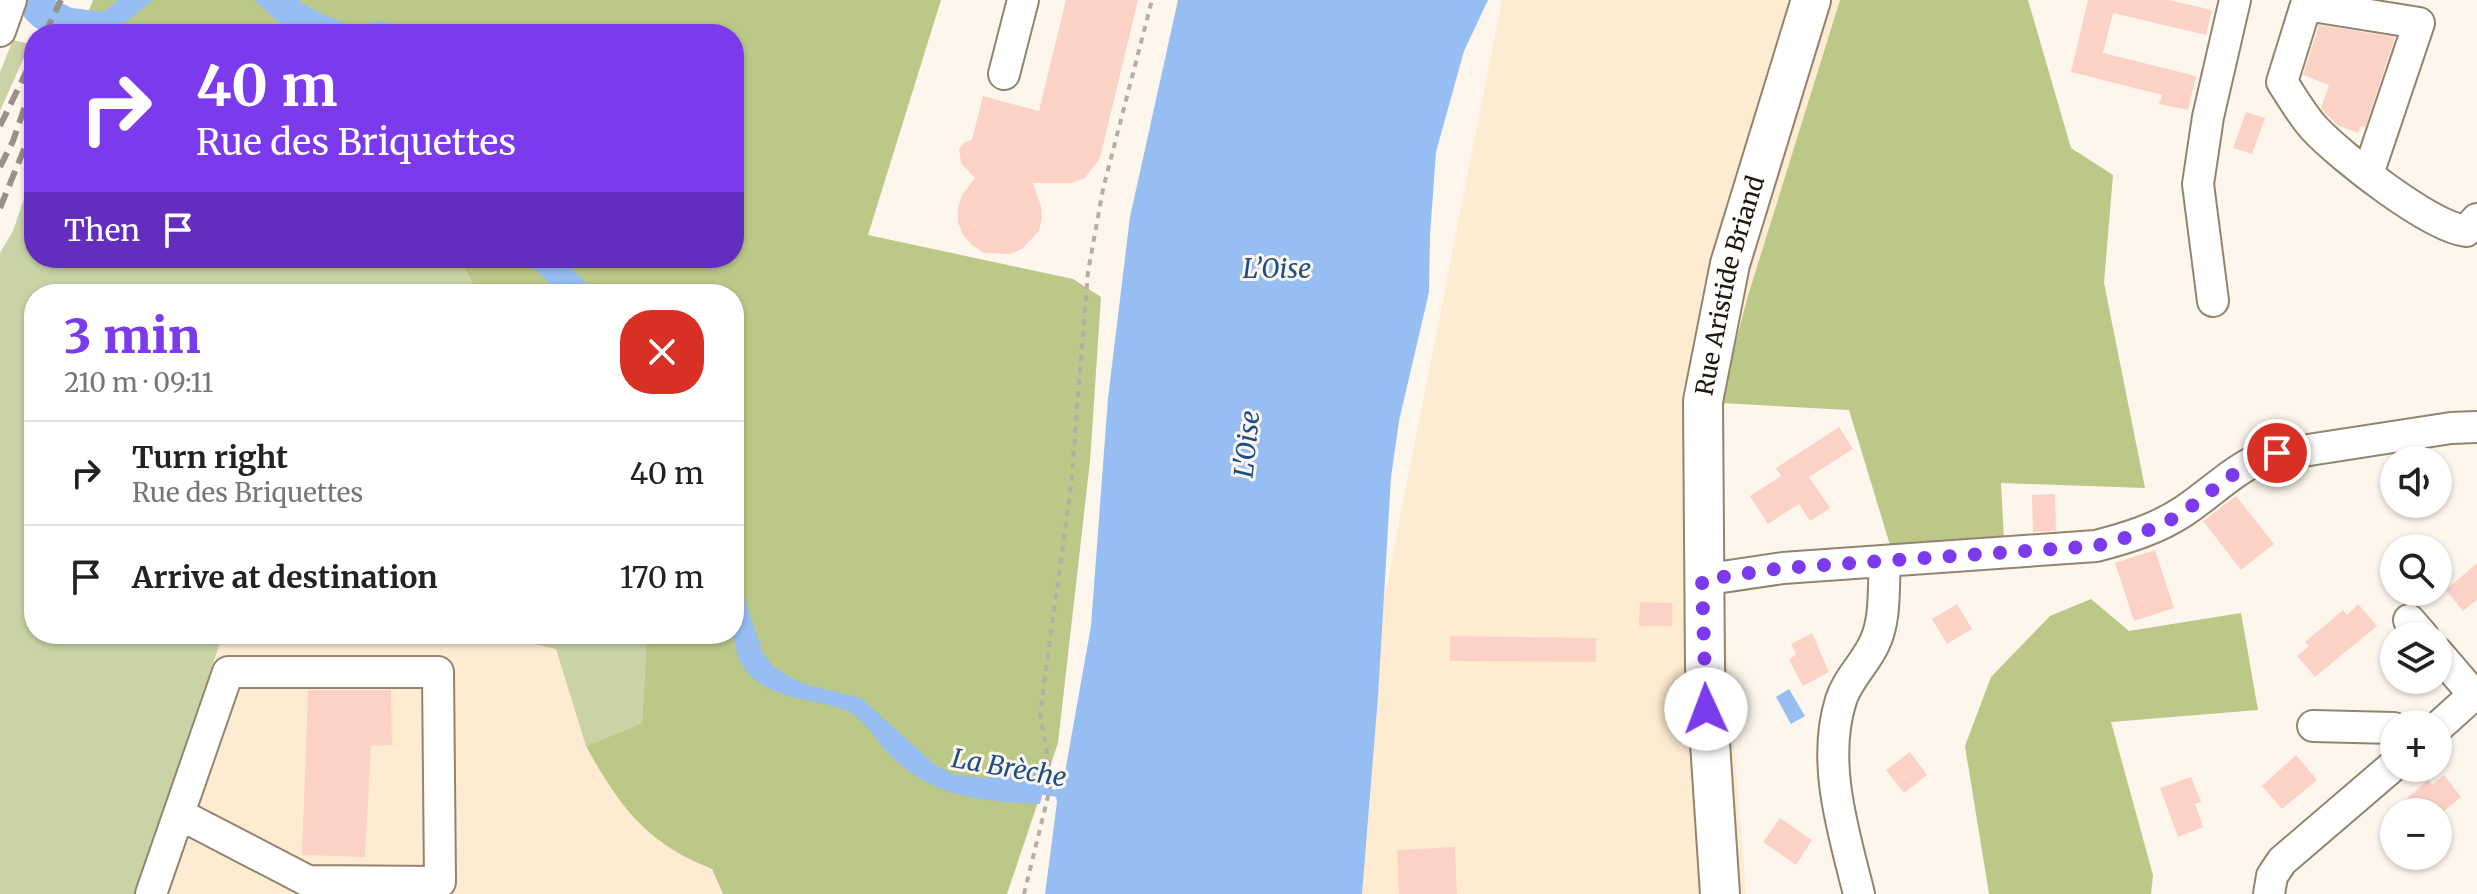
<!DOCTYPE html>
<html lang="en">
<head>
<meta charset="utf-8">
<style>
	body { margin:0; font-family:Merriweather,serif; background:#f2f2f2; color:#222; height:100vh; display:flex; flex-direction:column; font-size:30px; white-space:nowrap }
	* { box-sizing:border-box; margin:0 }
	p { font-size:26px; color:#767676 }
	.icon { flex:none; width:44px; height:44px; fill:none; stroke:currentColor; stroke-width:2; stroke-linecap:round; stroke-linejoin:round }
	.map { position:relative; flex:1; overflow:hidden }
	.sheet { position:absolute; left:24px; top:284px; width:720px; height:360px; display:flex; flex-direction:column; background:#fff; border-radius:32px; box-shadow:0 2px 6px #0004 }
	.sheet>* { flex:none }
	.hud { position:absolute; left:24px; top:24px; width:720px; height:244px; border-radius:32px; box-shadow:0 2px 6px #0004; background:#7c3aed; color:#fff; overflow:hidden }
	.buttons { position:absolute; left:2380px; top:446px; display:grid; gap:16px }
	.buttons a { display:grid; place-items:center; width:72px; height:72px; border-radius:50%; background:#fff; box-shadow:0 2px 6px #0004; font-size:40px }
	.pin { position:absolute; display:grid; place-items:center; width:68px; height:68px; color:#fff; margin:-34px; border:4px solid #fff; border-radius:50%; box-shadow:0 2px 8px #0007 }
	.me { position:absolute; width:88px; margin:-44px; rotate:358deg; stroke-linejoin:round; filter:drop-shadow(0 0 6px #0008) }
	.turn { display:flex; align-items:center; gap:28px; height:168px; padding:0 40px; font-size:36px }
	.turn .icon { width:104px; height:104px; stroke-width:2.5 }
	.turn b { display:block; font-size:56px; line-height:68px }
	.then { display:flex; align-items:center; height:76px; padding:0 40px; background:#0003; gap:16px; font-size:30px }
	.round { display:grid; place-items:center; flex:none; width:84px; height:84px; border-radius:32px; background:#f2f2f2 }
	.head { display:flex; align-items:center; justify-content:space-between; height:136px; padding:0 40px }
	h1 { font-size:48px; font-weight:800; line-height:60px; color:#7c3aed }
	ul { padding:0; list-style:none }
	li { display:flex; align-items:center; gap:24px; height:104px; padding:0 40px; border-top:2px solid #e0e0e0 }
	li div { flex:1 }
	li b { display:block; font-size:30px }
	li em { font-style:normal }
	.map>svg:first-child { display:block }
	.built { fill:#feecd2 }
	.green { fill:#c9d3a6 }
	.forest { fill:#bbc888 }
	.water { fill:#96bef2 }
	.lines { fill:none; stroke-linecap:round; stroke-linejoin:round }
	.stream { stroke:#96bef2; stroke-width:7 }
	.building { fill:#fdd2c6 }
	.minor-casing { stroke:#94846d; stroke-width:34 }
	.major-casing { stroke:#94846d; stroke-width:42 }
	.path { stroke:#b5aea5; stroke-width:4; stroke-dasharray:6 6; stroke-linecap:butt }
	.minor { stroke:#fff; stroke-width:30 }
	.major { stroke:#fff; stroke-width:38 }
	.rail { stroke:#979187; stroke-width:6; stroke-dasharray:16 8; stroke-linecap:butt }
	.route { stroke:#7c3aed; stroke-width:14; stroke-dasharray:0 25.2 }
	.labels { text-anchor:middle; stroke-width:6; stroke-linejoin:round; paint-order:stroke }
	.street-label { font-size:24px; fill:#1d170e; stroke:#fdf6ec }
	.water-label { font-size:26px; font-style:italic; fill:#1a4d8b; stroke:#fdf6ec }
</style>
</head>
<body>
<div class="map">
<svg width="2477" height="894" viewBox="0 0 2477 894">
	<rect width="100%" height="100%" fill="#fdf6ec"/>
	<path class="built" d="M 1502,0 L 1848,0 L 1720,403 L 1723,604 L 1746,894 L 1362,894 L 1378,697 L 1382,609 Z
		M 0,551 L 34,634 L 265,634 L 533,644 L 556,649 L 689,860 L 712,869 L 723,894 L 0,894 Z"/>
	<path class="green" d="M 13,40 L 30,44 L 0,111 L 0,72 Z
		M 34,169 L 34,258 L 459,258 L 478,294 L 34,294 L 34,634 L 223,634 L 134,894 L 0,894 L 0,253 L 13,231 Z
		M 265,634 L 647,634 L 642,723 L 586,746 L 556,649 L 533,644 Z"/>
	<path class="forest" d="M 93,0 L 941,0 L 868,235 L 1073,279 L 1101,297 L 1090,461 L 1058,743 L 1007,894 L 723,894 L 712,869 C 647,844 619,806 586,746 L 642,723 L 647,634 L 734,634 L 734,294 L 478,294 L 459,258 L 734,258 L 734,34 L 80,34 Z
		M 1840,0 L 2028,0 L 2071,148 L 2113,175 L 2104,283 L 2145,488 L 2001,483 L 2004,540 L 1890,545 L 1849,410 L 1720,403 L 1747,299 Z
		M 2091,599 L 2129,631 L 2241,613 L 2258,710 L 2111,722 L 2153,875 L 2151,894 L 1989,894 L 1965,746 L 1991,677 L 2050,616 Z"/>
	<path class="water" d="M 16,0 L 55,0 L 72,8 L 104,12 L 118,0 L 153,0 L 111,34 L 47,34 L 33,26 L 25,18 Z
		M 254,0 L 297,0 L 320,13 L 347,24 L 363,26 L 379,21 L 400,25 L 417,34 L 291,34 Z
		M 1178,0 L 1488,0 L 1464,51 L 1436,152 L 1430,235 L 1429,292 L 1399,421 L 1391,477 L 1378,697 L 1362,894 L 1045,894 L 1057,802 L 1055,792 L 1057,783 L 1064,778 L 1091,626 L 1108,398 L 1130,217 Z
		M 523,258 L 560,258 L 598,294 L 561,294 Z
		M 734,568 L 763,653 L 773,666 L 788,676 L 804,684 L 861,698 L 935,765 L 955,775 L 985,778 L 1041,772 L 1046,779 L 1040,804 C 981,801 931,798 888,753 C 875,739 863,717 845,710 C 810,697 769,701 745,669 C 727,646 734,597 734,568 Z
		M 1789,689 L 1805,716 L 1791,724 L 1776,697 Z"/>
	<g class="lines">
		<path class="stream" d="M 1034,790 L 1061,794"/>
	</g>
	<path class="building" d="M 1066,0 L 1138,0 L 1100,158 L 1085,178 L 1072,183 L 1033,183 L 1041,206 L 1042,218 L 1039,231 L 1022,249 L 1010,254 L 984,253 L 972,245 L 963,235 L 958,222 L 958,208 L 962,195 L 975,178 L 961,163 L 959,149 L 965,142 L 972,140 L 983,96 L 1039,111 Z
		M 2088,0 L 2169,0 L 2212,10 L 2206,35 L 2113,13 L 2103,53 L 2196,76 L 2188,110 L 2159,104 L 2162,95 L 2071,72 Z
		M 2319,25 L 2395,37 L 2365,128 L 2361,126 L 2358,133 L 2337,125 L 2321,108 L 2329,85 L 2303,75 Z
		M 2246,112 L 2265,118 L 2252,154 L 2233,148 Z
		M 1839,427 L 1853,449 L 1809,477 L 1830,508 L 1810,521 L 1799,504 L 1768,524 L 1750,496 L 1781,476 L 1776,468 Z
		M 2055,494 L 2056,531 L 2033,532 L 2032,495 Z
		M 2236,496 L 2274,544 L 2241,570 L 2203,521 Z
		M 2155,550 L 2174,608 L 2134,621 L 2115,563 Z
		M 2477,563 L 2477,600 L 2463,611 L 2446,590 Z
		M 1640,602 L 1672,603 L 1672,626 L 1639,626 Z
		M 1957,604 L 1972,629 L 1947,644 L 1932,619 Z
		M 2358,604 L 2377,626 L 2315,677 L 2297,656 L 2309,646 L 2305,642 L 2343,610 L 2347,615 Z
		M 1812,633 L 1829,672 L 1803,686 L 1789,660 L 1796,654 L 1791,644 Z
		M 1450,636 L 1596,638 L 1596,662 L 1450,661 Z
		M 308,690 L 391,690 L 392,745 L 371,746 L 365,857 L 302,855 Z
		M 1910,752 L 1927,775 L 1904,793 L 1886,770 Z
		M 2296,755 L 2317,780 L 2282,809 L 2262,786 Z
		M 2444,775 L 2461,797 L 2443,812 L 2391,812 L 2428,780 L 2432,785 Z
		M 2191,777 L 2201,802 L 2195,804 L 2203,827 L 2178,837 L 2160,788 Z
		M 1780,818 L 1812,840 L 1796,865 L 1763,842 Z
		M 1455,847 L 1457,894 L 1399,894 L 1397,850 Z"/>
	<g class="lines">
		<defs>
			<path id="minor" d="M 0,31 L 11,0
				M 1004,74 L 1023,0
				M 2368,174 L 2419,23 L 2306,5 L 2282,82 C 2292,97 2302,115 2314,128 C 2341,157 2429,226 2466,231 L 2477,219
				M 2213,301 L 2198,184 L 2208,117 L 2235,0
				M 1702,580 L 1783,568 L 2096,546 C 2127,538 2157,529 2184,511 C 2211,493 2233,470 2263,457 L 2451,428 L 2477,427
				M 2409,620 L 2423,636
				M 2438,653 L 2474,695
				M 2313,726 L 2394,728
				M 2438,727 L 2477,692
				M 151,894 L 228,672 L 438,672 L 440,882 L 308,881 L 179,814
				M 1859,894 C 1844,833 1821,763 1841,700 C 1848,678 1866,663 1875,642 C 1886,618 1883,588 1885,563
				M 2269,894 L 2272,876 L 2282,861 L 2394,765"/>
			<g id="major">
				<path id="s1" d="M 1720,894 L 1705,667 L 1703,401 L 1730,264 L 1811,0"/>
			</g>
		</defs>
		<use href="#minor" class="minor-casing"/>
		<use href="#major" class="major-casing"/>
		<path class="path" d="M 1024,894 L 1052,780 L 1040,714 L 1071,486 L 1088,272 L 1103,189 L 1152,0"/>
		<use href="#minor" class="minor"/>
		<use href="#major" class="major"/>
		<path class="rail" d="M 45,34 L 61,0
			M 0,126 L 34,56
			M 0,167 L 13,141 L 34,80
			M 0,208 L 34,125"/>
	</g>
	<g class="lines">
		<path class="route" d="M 1706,709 L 1702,580 L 1783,568 L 2096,546 C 2122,539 2149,532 2172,519 C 2208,498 2236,464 2277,453"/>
	</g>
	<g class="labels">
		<g class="street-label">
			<text dy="8" stroke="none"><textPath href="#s1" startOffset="612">Rue Aristide Briand</textPath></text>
		</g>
		<g class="water-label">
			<text x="1277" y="278">L’Oise</text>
			<text transform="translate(1247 444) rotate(-84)" y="9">L'Oise</text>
			<text transform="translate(1009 768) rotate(10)" y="9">La Brèche</text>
		</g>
	</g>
</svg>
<div class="buttons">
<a><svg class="icon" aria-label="sound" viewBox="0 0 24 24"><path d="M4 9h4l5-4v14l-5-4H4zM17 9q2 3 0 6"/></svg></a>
<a><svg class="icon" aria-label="search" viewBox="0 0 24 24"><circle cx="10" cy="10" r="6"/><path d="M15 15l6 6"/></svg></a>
<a><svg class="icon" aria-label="layers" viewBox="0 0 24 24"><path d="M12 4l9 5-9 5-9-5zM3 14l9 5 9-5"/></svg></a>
<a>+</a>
<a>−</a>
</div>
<div class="pin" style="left:2277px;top:453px;background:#d93025"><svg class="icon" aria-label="arrive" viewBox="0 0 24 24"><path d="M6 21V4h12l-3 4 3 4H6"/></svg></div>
<svg class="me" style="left:1706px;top:709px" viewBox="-20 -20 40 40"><circle r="19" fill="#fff"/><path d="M0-13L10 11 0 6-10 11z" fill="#7c3aed"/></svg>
<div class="hud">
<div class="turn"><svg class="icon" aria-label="right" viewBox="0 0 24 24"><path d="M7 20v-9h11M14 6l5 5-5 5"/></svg><div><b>40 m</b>Rue des Briquettes</div></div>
<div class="then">Then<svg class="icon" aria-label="arrive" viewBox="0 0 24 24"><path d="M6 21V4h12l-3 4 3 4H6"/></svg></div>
</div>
<section class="sheet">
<div class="head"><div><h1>3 min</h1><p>210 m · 09:11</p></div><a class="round" style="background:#d93025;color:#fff"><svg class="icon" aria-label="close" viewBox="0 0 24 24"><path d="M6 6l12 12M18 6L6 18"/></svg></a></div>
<ul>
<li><svg class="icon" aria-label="right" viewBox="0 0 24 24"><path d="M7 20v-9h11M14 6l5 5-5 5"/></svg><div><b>Turn right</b><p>Rue des Briquettes</p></div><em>40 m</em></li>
<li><svg class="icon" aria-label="arrive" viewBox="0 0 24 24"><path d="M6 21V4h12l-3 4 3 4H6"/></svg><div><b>Arrive at destination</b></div><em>170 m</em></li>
</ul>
</section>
</div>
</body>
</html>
